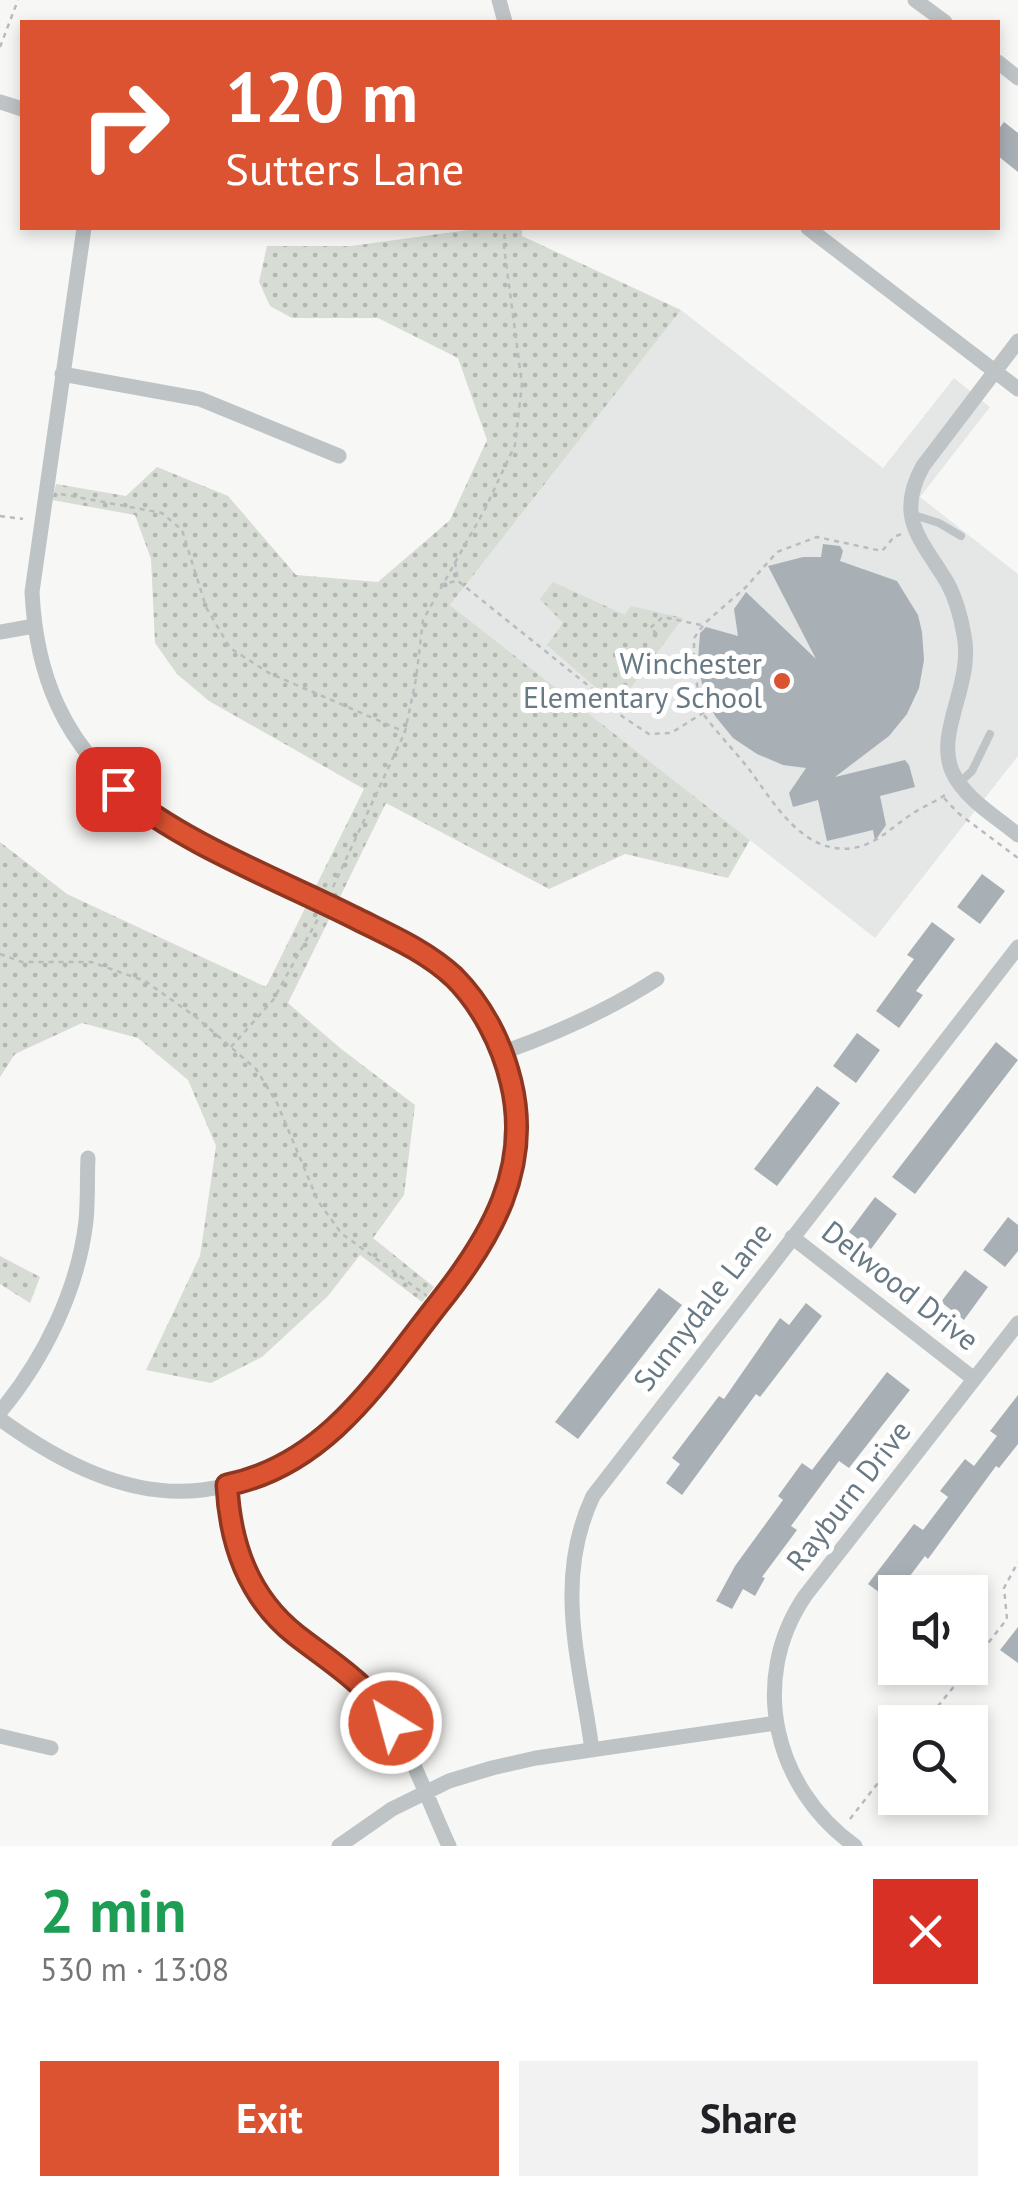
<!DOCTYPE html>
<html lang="en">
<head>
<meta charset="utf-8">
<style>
	body { margin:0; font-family:"PT Sans",sans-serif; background:#f2f2f2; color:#202124; height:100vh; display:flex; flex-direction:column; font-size:38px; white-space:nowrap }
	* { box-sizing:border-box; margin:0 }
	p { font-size:32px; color:#757577 }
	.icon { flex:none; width:55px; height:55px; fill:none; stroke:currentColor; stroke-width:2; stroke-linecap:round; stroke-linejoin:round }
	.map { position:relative; height:1846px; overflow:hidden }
	.panel { display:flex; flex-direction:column; background:#fff; flex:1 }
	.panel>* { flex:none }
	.guide { position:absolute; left:20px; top:20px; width:980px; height:210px; border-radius:0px; box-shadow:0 5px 15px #0003; background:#db5331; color:#fff; overflow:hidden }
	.tools { position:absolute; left:878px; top:1575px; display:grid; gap:20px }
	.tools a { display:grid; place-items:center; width:110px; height:110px; border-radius:0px; background:#fff; box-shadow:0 5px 15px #0003; font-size:50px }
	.pin { position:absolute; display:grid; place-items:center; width:85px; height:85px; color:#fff; margin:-42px; border-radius:20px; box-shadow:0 5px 15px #0006 }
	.me { position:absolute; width:110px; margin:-55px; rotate:323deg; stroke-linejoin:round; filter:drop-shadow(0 0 8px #0008) }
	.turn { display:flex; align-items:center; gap:35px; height:210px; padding:0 40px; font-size:45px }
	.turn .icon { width:130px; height:130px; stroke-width:2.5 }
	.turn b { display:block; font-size:70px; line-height:85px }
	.round { display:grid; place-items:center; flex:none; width:105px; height:105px; border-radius:0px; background:#f2f2f2 }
	.overview { display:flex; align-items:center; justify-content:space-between; height:170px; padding:0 40px }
	h1 { font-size:60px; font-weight:800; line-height:75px; color:#1e9e55 }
	.cta { display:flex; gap:20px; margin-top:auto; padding:20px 40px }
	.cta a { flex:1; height:115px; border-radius:0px; background:#db5331; color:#fff; font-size:40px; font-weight:800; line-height:115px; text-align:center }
	.cta a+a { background:#f2f2f2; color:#202124 }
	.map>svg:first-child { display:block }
	.built { fill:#e5e6e6 }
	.grass { fill:url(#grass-dots) }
	.building { fill:#a8b0b5 }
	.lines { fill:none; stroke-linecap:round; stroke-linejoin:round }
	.path { stroke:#b9bcbe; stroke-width:2.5; stroke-dasharray:5 5; stroke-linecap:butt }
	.lane { stroke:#bec3c6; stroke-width:8 }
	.street { stroke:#bec3c6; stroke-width:15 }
	.route-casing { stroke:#8e3620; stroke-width:25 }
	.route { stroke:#db5331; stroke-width:18 }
	.poi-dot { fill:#db5331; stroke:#fff; stroke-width:4 }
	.labels { text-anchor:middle; stroke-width:10; stroke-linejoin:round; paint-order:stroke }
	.poi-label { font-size:30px; fill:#687984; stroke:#fff; text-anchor:end }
	.street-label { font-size:30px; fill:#687984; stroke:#fff }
</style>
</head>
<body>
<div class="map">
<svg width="1018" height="1846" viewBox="0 0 1018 1846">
	<defs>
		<pattern id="grass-dots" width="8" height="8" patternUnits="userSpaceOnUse" patternTransform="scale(2.5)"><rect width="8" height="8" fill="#d7dcd4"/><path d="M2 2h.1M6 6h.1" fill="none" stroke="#b2b7b2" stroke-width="1.8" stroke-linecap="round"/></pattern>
	</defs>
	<rect width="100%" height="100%" fill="#f7f7f5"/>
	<path class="built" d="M 681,310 L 883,468 L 954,378 L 990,407 L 920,497 L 1018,574 L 1018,756 L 875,938 L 450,605 Z"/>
	<path class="grass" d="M 483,228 L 522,228 L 522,236 L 681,310 L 450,605 L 750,840 L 728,878 L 625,854 L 549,889 L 386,803 L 288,1003 L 340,1048 L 415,1105 L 404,1195 L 373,1238 L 434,1287 L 422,1302 L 360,1255 L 328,1296 L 262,1357 L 211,1383 L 146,1370 L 200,1256 L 216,1146 L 188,1080 L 138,1038 L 82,1023 L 15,1054 L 0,1077 L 0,842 L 67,894 L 266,987 L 364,789 L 209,701 L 177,674 L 155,643 L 151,559 L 135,515 L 52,500 L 56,484 L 126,496 L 157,467 L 228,496 L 296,575 L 378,582 L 450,520 L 487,440 L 458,358 L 378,318 L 292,318 L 270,306 L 259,282 L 267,246 L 351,246 Z
		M 553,582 L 625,615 L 631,606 L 683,618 L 617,706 L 547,645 L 563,623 L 540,599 Z
		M 0,1256 L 40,1277 L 30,1303 L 0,1284 Z"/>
	<path class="building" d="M 1004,122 L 1018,133 L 1018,172 L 998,156 L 998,130 Z
		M 823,544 L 840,546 L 843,551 L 840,561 L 897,581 L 918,615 L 922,632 L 924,660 L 919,688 L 907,714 L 889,736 L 835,777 L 905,760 L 909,765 L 915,787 L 880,796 L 886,825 L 875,841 L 873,830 L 827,841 L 818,800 L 793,807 L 789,793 L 806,768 L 783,765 L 757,754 L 733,738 L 715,716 L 703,690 L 698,660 L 700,633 L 706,627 L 738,636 L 734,609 L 746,592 L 816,659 L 768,566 L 803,557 L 821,557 Z
		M 982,874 L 1005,891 L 980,924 L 957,907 Z
		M 932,922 L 955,939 L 916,991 L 923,995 L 899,1028 L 876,1011 L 914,959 L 907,955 Z
		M 857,1033 L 880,1050 L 856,1083 L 833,1066 Z
		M 996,1042 L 1018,1060 L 915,1194 L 892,1177 Z
		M 817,1086 L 840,1103 L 777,1186 L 754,1169 Z
		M 875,1197 L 897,1214 L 871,1249 L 849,1232 Z
		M 1008,1217 L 1018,1225 L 1018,1251 L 1005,1267 L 983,1250 Z
		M 965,1270 L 988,1287 L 964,1320 L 941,1302 Z
		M 659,1288 L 682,1305 L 578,1439 L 555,1422 Z
		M 806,1303 L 822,1316 L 760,1397 L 756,1394 L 682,1495 L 666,1483 L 680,1464 L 672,1458 L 719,1396 L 724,1399 L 780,1318 L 789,1325 Z
		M 887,1372 L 910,1390 L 849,1468 L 839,1461 L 791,1526 L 797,1530 L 762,1577 L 765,1578 L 755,1596 L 743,1589 L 732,1609 L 716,1601 L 735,1566 L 783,1500 L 778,1496 L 802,1463 L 812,1470 Z
		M 1018,1395 L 1018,1444 L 999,1468 L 996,1466 L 928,1559 L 925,1556 L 891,1601 L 868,1584 L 914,1524 L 923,1530 L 948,1497 L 940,1491 L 965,1459 L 974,1466 L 997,1436 L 990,1431 Z
		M 1018,1627 L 1018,1663 L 1000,1650 Z"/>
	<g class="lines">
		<path class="path" d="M 0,47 L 18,0
			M 61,494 L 162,513 L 182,530 L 206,607 L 230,648 L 269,673 L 405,732
			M 0,516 L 23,519
			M 455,562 L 458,581 L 595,691 L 623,717 L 649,734 L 671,733 L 703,713 L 694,670 L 694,638 L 705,623 L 746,587 L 777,552 L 817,537 L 882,551 L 894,537 L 901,534
			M 440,585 L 456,581
			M 657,634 L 650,628 L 663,617 L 701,625
			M 704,715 C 718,734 734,750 748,768 C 774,802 802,855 853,848 C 878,844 891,827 912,814 C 922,807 935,802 945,795
			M 944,798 L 958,813 L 1018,858
			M 333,887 L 405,732 L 416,679 L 423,620 L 485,509 L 515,445 L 522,384 L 504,247 L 505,228
			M 0,954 L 22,962 L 91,962 L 145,981 L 196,1017 L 256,1069 L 277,1103 L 318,1201 L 341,1233 L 427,1296
			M 231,1047 L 273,1000 L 319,917
			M 970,1666 L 1007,1619 L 1004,1588 L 1018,1562
			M 925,1722 L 969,1668
			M 850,1819 L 895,1761"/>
		<path class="lane" d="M 911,514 L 939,523 L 961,536
			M 960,782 L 972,771 L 990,734"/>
		<path class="street" d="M 499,0 L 505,22
			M 915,0 L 945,22
			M 998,62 L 1018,78
			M 0,102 L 22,109
			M 808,228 L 1018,389
			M 1018,341 L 923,466 C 894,518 922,540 948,584 C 956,599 961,618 964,635 C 974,684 935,731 952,771 C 964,798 995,816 1018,835
			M 62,374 L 200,399 L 339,456
			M 0,632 L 34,626
			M 501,1053 C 558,1033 607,1011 657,979
			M 792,1237 L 974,1379
			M 0,1412 C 44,1359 78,1290 86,1221 C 88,1200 87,1178 88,1158
			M 0,1419 C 58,1461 128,1499 202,1490 C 303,1478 350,1415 409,1341 C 434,1310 462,1279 483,1245 C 529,1169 527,1076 476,1003 C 446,961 399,940 354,917 C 196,839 42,798 32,592 L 84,228
			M 227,1485 C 230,1546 250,1601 301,1638 C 325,1657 353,1672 373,1696 C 406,1735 427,1799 449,1846
			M 0,1736 L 51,1748
			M 592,1750 C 580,1661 553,1581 593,1496 L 1018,947
			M 339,1846 L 392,1809 L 449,1781 L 492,1768 L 536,1758 L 776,1723
			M 855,1846 C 774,1788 748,1680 805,1596 L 1018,1323"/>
	</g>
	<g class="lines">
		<defs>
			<path id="route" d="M 118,789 C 183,844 280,880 357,919 C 391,936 426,951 454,977 C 482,1005 502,1044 511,1082 C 532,1168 491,1238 439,1303 C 380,1378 327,1465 227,1485 C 230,1544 248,1597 296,1635 C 332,1663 367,1683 391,1723"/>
		</defs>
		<use href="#route" class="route-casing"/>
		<use href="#route" class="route"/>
	</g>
	<circle class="poi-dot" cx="782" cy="681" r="10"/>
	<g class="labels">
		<g class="poi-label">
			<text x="762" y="674">Winchester<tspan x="762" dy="34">Elementary School</tspan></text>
		</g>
		<g class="street-label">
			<text transform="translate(900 1286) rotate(38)" y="10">Delwood Drive</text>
			<text transform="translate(703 1307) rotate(-52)" y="10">Sunnydale Lane</text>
			<text transform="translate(849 1496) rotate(-52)" y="10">Rayburn Drive</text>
		</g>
	</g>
</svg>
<div class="tools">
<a><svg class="icon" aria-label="sound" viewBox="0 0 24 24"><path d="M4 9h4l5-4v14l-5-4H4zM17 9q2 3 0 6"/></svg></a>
<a><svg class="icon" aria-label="search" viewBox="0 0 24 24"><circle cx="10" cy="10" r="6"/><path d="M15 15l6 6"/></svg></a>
</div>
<div class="pin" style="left:118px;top:789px;background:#d93025"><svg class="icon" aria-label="arrive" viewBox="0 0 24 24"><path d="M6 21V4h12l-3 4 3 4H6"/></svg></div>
<svg class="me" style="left:391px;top:1723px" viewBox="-20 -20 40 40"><circle r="17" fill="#db5331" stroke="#fff" stroke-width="3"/><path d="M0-11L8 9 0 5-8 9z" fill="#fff"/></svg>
<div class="guide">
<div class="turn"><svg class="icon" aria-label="right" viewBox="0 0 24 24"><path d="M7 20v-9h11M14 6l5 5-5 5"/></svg><div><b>120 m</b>Sutters Lane</div></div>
</div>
</div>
<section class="panel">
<div class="overview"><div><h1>2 min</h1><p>530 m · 13:08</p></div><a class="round" style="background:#d93025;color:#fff"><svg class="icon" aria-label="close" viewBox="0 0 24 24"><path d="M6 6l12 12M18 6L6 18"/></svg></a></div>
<div class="cta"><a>Exit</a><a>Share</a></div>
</section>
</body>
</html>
